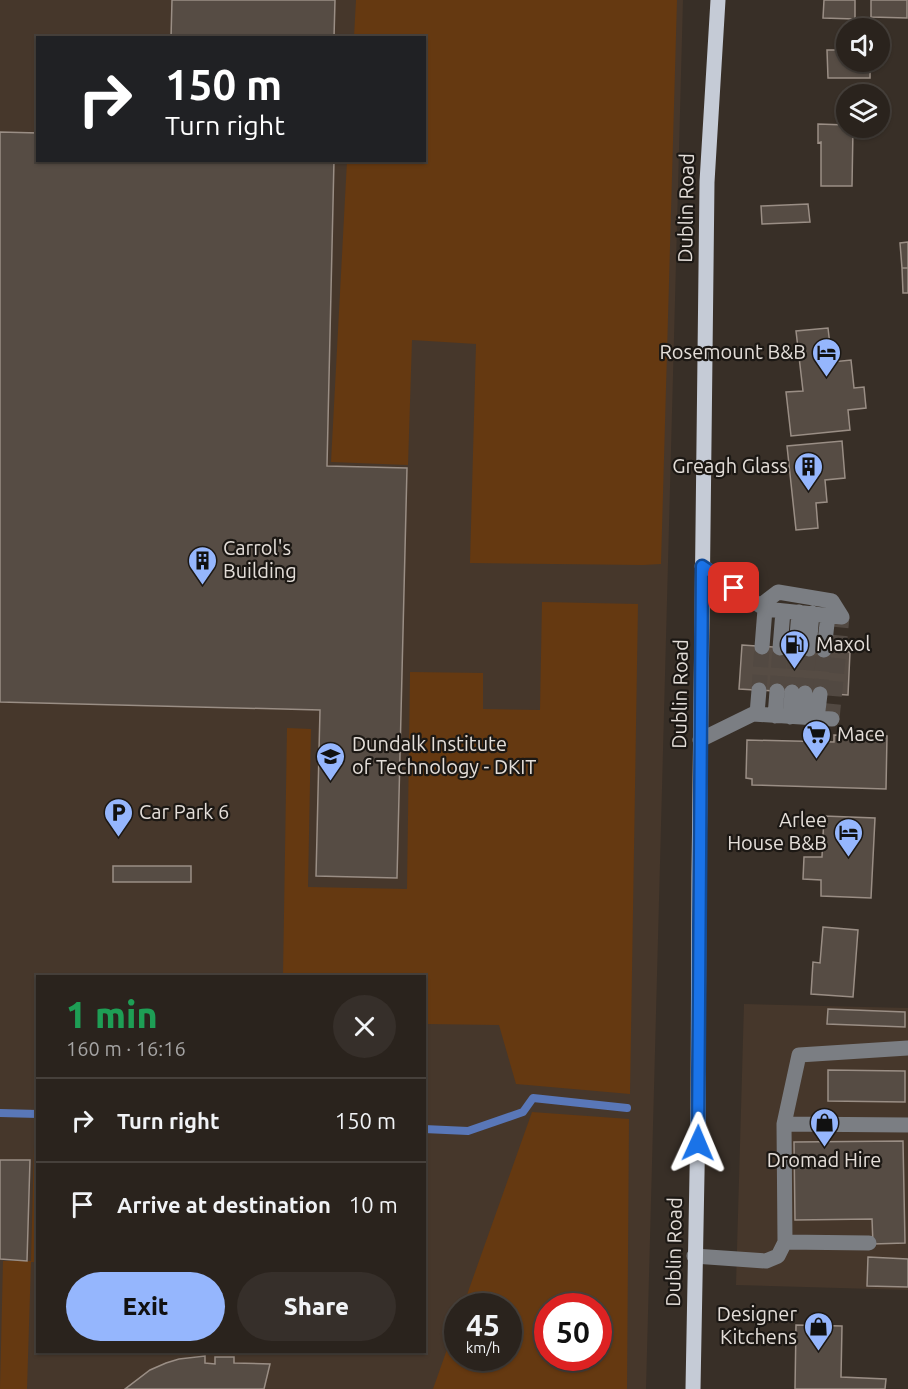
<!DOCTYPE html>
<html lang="en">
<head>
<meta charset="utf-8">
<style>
	body { margin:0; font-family:Ubuntu,sans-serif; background:#362f2a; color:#f1f3f6; height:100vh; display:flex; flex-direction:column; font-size:22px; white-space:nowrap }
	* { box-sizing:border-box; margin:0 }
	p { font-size:20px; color:#a5a4a4 }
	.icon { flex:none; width:33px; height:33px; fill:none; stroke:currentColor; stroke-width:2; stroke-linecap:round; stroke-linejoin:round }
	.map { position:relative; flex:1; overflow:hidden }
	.drawer { position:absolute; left:36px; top:975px; width:390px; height:378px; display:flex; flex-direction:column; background:#2a231d; border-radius:0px; box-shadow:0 2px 4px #0004,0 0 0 2px #46403b }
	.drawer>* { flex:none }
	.banner { position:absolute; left:36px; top:36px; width:390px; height:126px; border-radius:0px; box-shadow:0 2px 4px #0004,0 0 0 2px #46403b; background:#202124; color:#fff; overflow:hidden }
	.fabs { position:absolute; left:836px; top:18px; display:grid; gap:12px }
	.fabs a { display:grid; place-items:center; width:54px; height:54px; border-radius:50%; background:#2a231d; box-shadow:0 2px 4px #0004,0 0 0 2px #46403b; font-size:30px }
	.speed { position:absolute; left:444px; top:1293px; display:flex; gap:12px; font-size:30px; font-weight:700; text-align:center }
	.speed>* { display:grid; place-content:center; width:78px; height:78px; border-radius:50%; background:#2a231d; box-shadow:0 2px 4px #0004,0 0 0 2px #46403b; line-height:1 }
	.speed small { font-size:15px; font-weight:400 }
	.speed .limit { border:9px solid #d22; background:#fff; color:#111 }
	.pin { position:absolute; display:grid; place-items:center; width:51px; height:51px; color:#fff; margin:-26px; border-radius:12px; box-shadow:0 3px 9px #0006 }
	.me { position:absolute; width:66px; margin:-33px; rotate:1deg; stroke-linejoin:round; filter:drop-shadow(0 0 4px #0008) }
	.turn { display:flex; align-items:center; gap:21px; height:126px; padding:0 30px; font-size:27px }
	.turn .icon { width:78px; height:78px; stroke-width:2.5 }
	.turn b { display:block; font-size:42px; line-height:51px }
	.round { display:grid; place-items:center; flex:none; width:63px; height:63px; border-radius:32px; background:#362f2a }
	.summary { display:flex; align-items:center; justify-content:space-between; height:102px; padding:0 30px }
	h1 { font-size:36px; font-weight:800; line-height:45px; color:#1e9e55 }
	.cta { display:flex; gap:12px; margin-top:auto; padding:12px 30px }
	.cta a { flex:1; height:69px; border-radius:36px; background:#95b6fd; color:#111; font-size:24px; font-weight:800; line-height:69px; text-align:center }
	.cta a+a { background:#362f2a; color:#f1f3f6 }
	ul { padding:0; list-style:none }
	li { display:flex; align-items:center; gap:18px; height:84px; padding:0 30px; border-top:2px solid #46403b }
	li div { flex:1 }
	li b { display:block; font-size:22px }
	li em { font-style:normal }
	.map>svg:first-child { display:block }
	.built { fill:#46372b; fill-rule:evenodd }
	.green { fill:#653911; fill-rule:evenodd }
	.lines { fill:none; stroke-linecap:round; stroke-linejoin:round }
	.stream { stroke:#5977b8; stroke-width:8 }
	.building { fill:#564c44; stroke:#9a8e85; stroke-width:1.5 }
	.minor-tunnel { stroke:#524942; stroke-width:15; stroke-dasharray:15 8; stroke-linecap:butt }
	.minor { stroke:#7b7e83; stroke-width:15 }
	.major { stroke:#c5cbd6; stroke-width:15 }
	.route-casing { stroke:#114b97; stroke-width:15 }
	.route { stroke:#1a73e8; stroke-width:10 }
	.labels { text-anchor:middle; stroke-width:4.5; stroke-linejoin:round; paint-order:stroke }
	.street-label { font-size:20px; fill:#e4ded9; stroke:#1c1814 }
	.poi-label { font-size:20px; fill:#e4ded9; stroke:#1c1814; text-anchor:start }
</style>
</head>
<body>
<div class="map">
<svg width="908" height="1389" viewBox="0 0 908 1389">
	<rect width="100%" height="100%" fill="#382f27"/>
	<path class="built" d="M 0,0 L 683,0 L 646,1389 L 0,1389 ZM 38,38 L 424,38 L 424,160 L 38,160 ZM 38,976 L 424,976 L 424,1352 L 38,1352 ZM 458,1306 L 508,1306 L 508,1358 L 458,1358 ZM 548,1306 L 598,1306 L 598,1358 L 548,1358 Z
		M 744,1004 L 908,1008 L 908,1290 L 736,1285 Z"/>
	<path class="green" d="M 356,0 L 677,0 L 661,564 L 643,565 L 470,563 L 476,344 L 412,340 L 408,465 L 331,462 L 347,161 L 424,160 L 424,38 L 354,37 Z
		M 542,602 L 638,604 L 630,1094 L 516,1084 L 499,1025 L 425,1024 L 424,976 L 283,976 L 287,728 L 311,729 L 308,887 L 407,889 L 410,672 L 483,673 L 483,709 L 540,710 Z
		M 532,1112 L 629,1119 L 627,1389 L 433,1389 L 457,1321 L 458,1358 L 508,1358 L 508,1306 L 463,1306 ZM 598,1306 L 598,1358 L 548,1358 L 548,1306 Z
		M 34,1145 L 38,1145 L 38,1262 L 31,1262 L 27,1389 L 0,1389 L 3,1261 L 31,1261 Z"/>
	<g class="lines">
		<path class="stream" d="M 0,1113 L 38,1114
			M 424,1129 L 468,1131 L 523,1112 L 533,1098 L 627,1108"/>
	</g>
	<path class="building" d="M 172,0 L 335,0 L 334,38 L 171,38 Z
		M 824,0 L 855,0 L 855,19 L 823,18 Z
		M 871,0 L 907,0 L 907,18 L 871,17 Z
		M 827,50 L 846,50 L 846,62 L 870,62 L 870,78 L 828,78 Z
		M 818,124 L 846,125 L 846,128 L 853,128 L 852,186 L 821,186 L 821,142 L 818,143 Z
		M 0,132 L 38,133 L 38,160 L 334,160 L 327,466 L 407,468 L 397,878 L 316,876 L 320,710 L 0,702 Z
		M 808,204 L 810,222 L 762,224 L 761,206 Z
		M 908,242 L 908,268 L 902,268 L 900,243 Z
		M 902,268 L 908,268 L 908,293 L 903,293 Z
		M 828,328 L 832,362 L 851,360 L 854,388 L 864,387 L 866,408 L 848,410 L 850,430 L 791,436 L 786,392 L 803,391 L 796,331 Z
		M 842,441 L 845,478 L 825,480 L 827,502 L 816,503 L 818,528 L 796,530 L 787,446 Z
		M 742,645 L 850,652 L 848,695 L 739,689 Z
		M 834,735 L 887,736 L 886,789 L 752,785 L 752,779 L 746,778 L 747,740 L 834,742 Z
		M 824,816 L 875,818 L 871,898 L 821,896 L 821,880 L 803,879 L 804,857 L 822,857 Z
		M 113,866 L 191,866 L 191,882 L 113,882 Z
		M 823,927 L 858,930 L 853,997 L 811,994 L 813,962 L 820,963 Z
		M 828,1009 L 905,1012 L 905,1027 L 827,1024 Z
		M 828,1070 L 905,1071 L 905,1102 L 828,1101 Z
		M 903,1141 L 905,1243 L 873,1244 L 872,1219 L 795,1220 L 794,1142 Z
		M 0,1160 L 30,1160 L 27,1261 L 0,1259 Z
		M 868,1257 L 908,1259 L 908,1287 L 867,1286 Z
		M 796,1325 L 842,1326 L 841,1377 L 886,1379 L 885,1389 L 795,1389 Z
		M 205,1356 L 205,1363 L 215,1364 L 215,1357 L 234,1357 L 234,1363 L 270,1364 L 264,1389 L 125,1389 L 150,1370 L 166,1363 L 179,1359 Z"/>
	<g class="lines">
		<path class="minor-tunnel" d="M 759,690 L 762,647
			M 777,691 L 780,648
			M 792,692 L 796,648
			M 805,693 L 809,649
			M 820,694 L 824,650
			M 832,719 L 842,617"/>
		<path class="minor" d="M 702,566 L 765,609 L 842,617
			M 761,605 L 778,592 L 832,601 L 842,617
			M 762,647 L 765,609
			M 780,648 L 783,611
			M 796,648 L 799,612
			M 809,649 L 812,613
			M 824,650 L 828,615
			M 757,714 L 759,690
			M 775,716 L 777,691
			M 790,717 L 792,692
			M 803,717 L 805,693
			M 817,719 L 820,694
			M 700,740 L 753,714 L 832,719
			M 784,1124 L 908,1125
			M 785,1242 L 869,1243
			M 694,1256 L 766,1261 L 778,1256 L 785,1242 L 784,1124 L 799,1055 L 908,1048"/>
		<path class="major" d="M 693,1389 L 698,1120 L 699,876 L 707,182 L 718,0"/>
	</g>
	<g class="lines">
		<defs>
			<path id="route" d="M 698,1143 L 702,566 L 734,588"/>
		</defs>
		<use href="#route" class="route-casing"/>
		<use href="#route" class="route"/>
	</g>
	<defs>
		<symbol id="hotel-pin" viewBox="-11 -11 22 30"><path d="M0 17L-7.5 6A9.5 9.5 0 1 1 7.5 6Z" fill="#95b6fd" stroke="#1c1814"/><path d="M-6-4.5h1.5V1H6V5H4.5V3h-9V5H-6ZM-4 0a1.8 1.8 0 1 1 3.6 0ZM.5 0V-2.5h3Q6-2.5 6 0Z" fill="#111"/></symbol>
		<symbol id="building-pin" viewBox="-11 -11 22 30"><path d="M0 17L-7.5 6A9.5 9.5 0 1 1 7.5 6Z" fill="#95b6fd" stroke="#1c1814"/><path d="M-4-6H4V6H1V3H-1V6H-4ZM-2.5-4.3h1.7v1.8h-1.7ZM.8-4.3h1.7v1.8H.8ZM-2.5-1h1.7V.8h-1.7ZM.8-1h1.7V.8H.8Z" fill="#111"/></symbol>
		<symbol id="fuel-pin" viewBox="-11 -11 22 30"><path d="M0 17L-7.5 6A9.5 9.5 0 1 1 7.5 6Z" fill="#95b6fd" stroke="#1c1814"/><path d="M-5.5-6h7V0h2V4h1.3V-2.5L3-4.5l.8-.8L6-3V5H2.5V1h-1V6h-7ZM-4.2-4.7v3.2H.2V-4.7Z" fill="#111"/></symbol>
		<symbol id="supermarket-pin" viewBox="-11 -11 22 30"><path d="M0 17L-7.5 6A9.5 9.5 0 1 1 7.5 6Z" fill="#95b6fd" stroke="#1c1814"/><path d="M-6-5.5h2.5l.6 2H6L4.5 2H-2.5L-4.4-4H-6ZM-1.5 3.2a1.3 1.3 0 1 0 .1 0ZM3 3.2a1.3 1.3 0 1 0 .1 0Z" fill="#111"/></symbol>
		<symbol id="university-pin" viewBox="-11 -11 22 30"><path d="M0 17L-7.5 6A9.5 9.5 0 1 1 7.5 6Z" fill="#95b6fd" stroke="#1c1814"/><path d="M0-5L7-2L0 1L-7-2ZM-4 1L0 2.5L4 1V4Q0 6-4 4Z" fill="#111"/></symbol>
		<symbol id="parking-pin" viewBox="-11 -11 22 30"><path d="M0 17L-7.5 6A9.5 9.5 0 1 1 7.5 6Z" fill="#95b6fd" stroke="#1c1814"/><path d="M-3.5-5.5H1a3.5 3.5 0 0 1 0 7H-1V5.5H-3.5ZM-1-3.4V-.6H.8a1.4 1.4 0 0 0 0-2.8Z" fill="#111"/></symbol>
		<symbol id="shop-pin" viewBox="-11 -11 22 30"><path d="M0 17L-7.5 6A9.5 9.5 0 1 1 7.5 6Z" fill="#95b6fd" stroke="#1c1814"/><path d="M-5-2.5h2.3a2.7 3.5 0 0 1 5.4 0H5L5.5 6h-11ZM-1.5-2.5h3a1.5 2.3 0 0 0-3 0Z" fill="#111"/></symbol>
	</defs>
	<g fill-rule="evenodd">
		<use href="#hotel-pin" x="810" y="336" width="33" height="45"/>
		<use href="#building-pin" x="792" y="450" width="33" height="45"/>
		<use href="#building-pin" x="186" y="544" width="33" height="45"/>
		<use href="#fuel-pin" x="778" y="628" width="33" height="45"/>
		<use href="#supermarket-pin" x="800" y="718" width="33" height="45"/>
		<use href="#university-pin" x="314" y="740" width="33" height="45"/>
		<use href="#parking-pin" x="102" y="796" width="33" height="45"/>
		<use href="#hotel-pin" x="832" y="816" width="33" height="45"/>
		<use href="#shop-pin" x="808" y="1106" width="33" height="45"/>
		<use href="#shop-pin" x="802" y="1310" width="33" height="45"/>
	</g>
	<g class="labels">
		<g class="street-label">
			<text transform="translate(686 208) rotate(-89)" y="7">Dublin Road</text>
			<text transform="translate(680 694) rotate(-89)" y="7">Dublin Road</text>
			<text transform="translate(674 1252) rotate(-89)" y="7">Dublin Road</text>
		</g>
		<g class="poi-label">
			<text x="806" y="359" text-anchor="end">Rosemount B&amp;B</text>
			<text x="788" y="473" text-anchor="end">Greagh Glass</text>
			<text x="223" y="555">Carrol's<tspan x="223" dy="23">Building</tspan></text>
			<text x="816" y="651">Maxol</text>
			<text x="837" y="741">Mace</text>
			<text x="352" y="751">Dundalk Institute<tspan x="352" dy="23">of Technology - DKIT</tspan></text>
			<text x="139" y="819">Car Park 6</text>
			<text x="827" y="827" text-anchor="end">Arlee<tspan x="827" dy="23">House B&amp;B</tspan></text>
			<text x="824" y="1167" text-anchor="middle">Dromad Hire</text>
			<text x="797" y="1321" text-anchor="end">Designer<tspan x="797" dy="23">Kitchens</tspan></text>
		</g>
	</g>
</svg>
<div class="fabs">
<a><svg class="icon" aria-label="sound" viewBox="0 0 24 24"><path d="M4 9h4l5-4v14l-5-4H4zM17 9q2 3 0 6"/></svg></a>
<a><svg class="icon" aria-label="layers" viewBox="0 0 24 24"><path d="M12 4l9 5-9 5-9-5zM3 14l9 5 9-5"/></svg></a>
</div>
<div class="speed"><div>45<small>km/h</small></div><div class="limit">50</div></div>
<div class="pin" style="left:734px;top:588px;background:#d93025"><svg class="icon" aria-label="arrive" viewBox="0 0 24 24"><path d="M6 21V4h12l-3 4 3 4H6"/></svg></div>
<svg class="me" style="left:698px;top:1143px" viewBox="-20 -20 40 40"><path d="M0-17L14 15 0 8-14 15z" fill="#1a73e8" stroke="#fff" stroke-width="4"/></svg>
<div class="banner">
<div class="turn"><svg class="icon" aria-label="right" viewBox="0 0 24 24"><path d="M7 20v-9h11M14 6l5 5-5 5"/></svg><div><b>150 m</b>Turn right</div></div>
</div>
<section class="drawer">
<div class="summary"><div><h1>1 min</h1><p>160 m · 16:16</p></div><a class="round"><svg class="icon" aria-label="close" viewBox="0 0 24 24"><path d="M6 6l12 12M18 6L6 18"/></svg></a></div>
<ul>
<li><svg class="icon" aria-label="right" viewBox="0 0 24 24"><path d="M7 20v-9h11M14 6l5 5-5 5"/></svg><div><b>Turn right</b></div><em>150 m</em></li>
<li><svg class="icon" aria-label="arrive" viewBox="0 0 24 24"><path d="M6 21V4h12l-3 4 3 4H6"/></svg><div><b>Arrive at destination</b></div><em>10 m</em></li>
</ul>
<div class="cta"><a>Exit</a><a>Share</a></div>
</section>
</div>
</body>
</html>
